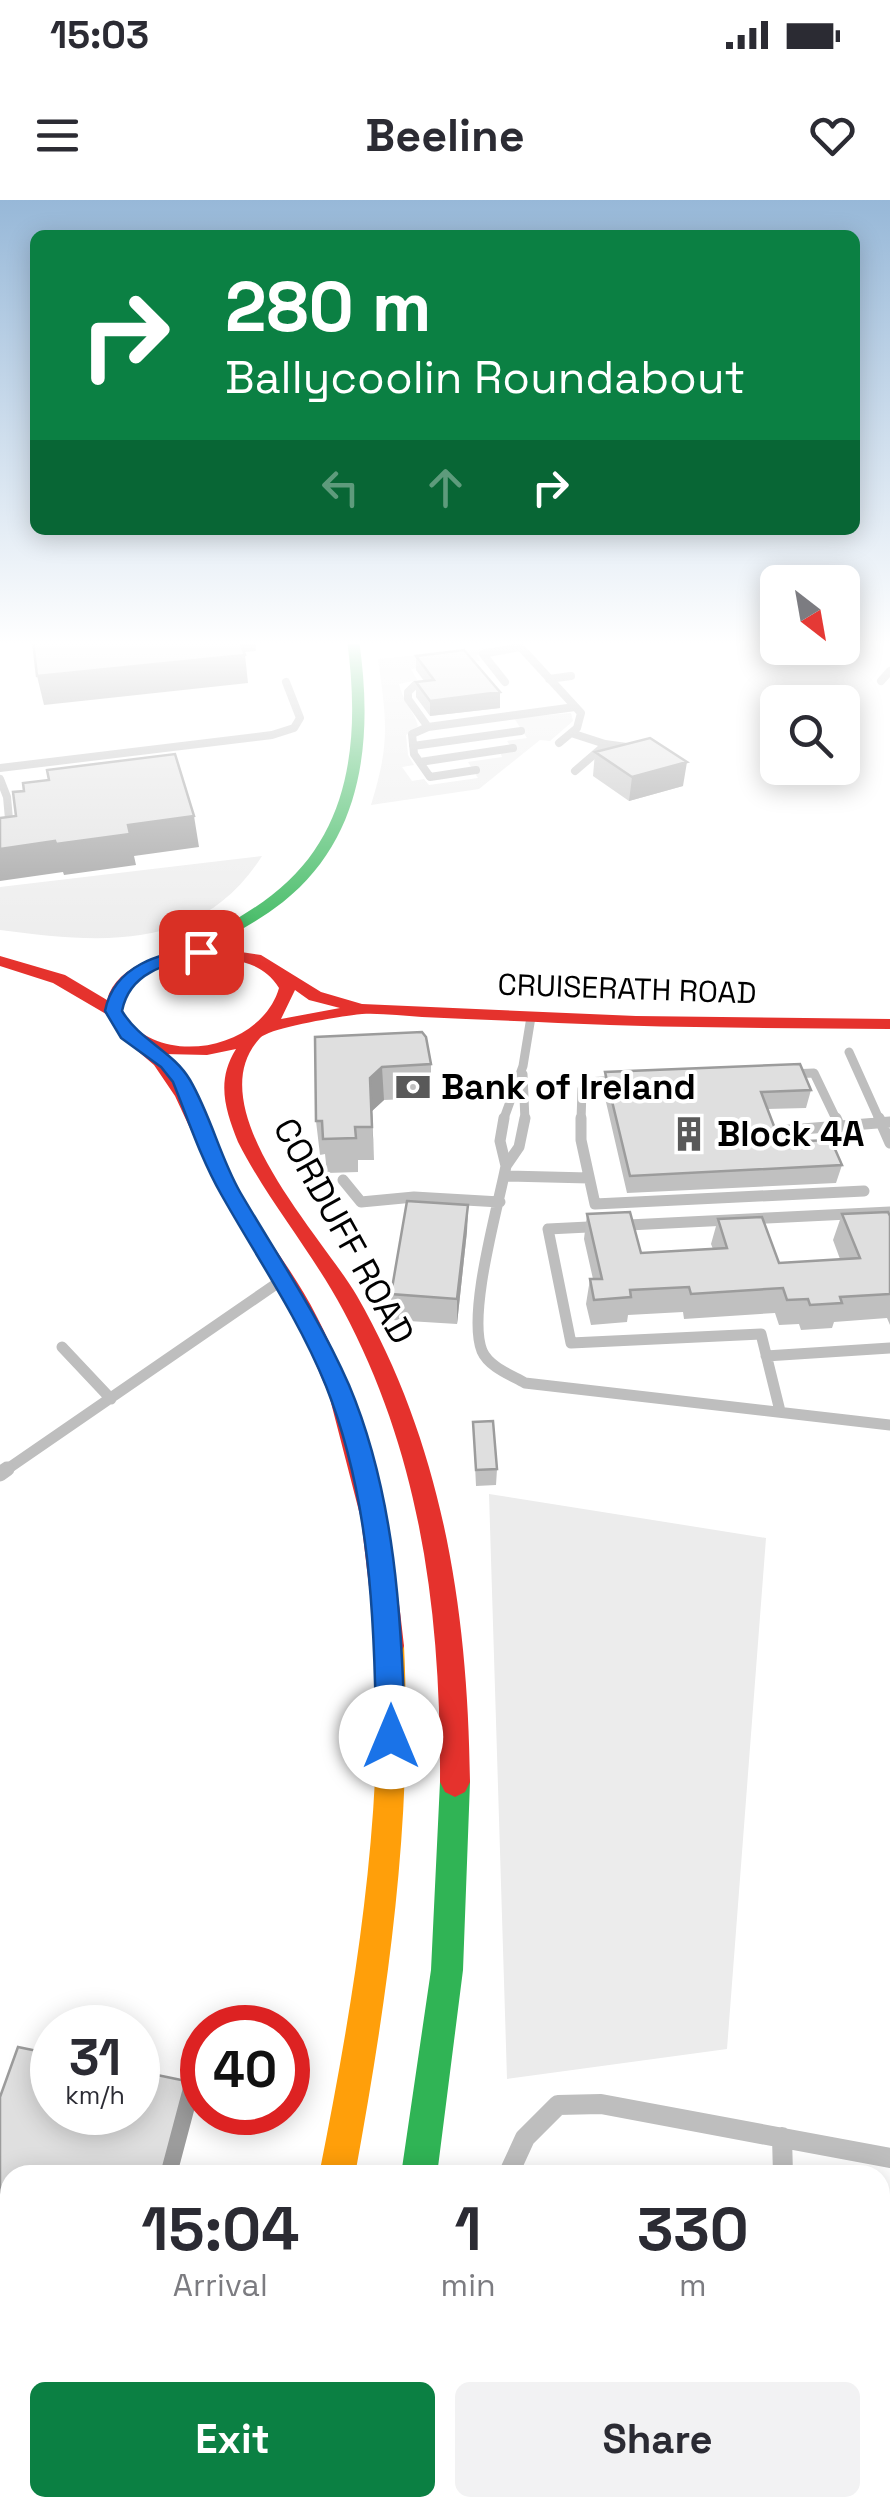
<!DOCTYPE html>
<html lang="en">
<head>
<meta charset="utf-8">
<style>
	body { margin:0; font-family:"Space Grotesk",sans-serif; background:#f2f2f3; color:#2b2b33; height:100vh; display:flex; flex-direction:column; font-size:38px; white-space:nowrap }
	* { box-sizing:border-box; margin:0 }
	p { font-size:32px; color:#7c7c81 }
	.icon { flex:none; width:55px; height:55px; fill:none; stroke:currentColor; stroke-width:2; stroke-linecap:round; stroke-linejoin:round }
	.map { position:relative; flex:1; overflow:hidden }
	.details { position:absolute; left:0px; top:1965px; width:890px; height:352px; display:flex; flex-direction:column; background:#fff; border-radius:30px 30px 0 0; box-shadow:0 5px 25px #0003 }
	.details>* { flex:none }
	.top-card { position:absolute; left:30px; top:30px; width:830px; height:305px; border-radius:15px; box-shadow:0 5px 25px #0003; background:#0b8043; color:#fff; overflow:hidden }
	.needle { width:65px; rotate:149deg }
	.buttons { position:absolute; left:760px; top:365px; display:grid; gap:20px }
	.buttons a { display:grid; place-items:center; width:100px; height:100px; border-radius:15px; background:#fff; box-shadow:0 5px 25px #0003; font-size:50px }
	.speed { position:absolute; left:30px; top:1805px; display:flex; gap:20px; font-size:50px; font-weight:700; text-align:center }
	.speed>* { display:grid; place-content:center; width:130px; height:130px; border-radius:50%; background:#fff; box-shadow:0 5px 25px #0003; line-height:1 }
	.speed small { font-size:25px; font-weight:400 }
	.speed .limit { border:15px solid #d22; background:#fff; color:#111 }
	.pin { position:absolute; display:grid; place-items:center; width:85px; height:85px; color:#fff; margin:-42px; border-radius:20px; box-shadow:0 5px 15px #0006 }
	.me { position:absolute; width:110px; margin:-55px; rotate:0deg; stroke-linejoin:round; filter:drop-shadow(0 0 8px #0008) }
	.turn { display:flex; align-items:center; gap:35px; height:210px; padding:0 30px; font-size:45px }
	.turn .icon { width:130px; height:130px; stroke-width:2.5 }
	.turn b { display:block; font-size:70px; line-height:85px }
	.lanes { display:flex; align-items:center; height:95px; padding:0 30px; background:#0003; justify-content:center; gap:50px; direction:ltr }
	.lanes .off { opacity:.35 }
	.eta { display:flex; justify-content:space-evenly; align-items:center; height:170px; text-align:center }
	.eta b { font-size:60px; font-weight:700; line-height:70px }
	.button { display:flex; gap:20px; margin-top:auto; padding:20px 30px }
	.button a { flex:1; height:115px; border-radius:15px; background:#0b8043; color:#fff; font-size:40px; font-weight:700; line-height:115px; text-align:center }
	.button a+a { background:#f2f2f3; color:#2b2b33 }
	.status { display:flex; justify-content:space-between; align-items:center; height:70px; padding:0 50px; background:#fff; direction:ltr }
	.status svg { height:28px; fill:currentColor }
	header { display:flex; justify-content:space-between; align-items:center; height:130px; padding:0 30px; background:#fff; font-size:45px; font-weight:700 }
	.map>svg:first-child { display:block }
	.green { fill:#ececec }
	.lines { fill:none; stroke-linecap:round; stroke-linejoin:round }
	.lane-far4 { stroke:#bebebe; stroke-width:8 }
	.lane-far3 { stroke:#bebebe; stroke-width:9 }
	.lane-far2 { stroke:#bebebe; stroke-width:11 }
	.lane-far1 { stroke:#bebebe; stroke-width:15 }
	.lane { stroke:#bebebe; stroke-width:20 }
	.fast { fill:#30b455; fill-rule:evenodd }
	.slow { fill:#ff9f0a; fill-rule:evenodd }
	.jam { fill:#e5322d; fill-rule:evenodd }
	.wall { fill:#c0c0c0 }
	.shaded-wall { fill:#9c9c9c }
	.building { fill:#dfdfdf; stroke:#9c9c9c; stroke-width:2.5 }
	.route { fill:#1a73e8; stroke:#114b97; stroke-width:2.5 }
	.labels { text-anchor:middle; stroke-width:8; stroke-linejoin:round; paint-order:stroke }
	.far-street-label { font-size:30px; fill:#000; stroke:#fff }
	.poi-label { font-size:35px; font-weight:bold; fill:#000; stroke:#fff; text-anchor:start }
	.street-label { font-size:35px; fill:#000; stroke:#fff }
</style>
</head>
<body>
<div class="status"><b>15:03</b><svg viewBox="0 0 49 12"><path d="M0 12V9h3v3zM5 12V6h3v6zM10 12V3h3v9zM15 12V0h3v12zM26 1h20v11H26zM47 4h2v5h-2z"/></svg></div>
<header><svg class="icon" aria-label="menu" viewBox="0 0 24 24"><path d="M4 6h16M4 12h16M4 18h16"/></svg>Beeline<svg class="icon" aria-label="heart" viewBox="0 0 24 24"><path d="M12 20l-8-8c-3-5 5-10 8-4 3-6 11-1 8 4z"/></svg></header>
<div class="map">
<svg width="890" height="2316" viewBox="0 0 890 2316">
	<rect width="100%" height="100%" fill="#fff"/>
	<path class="green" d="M 499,447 L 480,452 L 477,456 L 480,461 L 411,469 L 417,480 L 399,484 C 402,500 414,511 418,526 L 406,535 L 408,555 L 414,565 L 402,567 L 412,581 L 424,579 L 429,585 L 478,578 L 468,562 L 502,557 L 500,552 L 513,550 L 507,541 L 527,538 L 514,518 L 571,513 L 573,521 L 550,541 L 540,540 L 479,589 L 371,605 C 390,543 387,523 378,459 Z
		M 262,656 C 201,753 100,743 0,730 L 0,687 Z
		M 489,1294 L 766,1338 L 727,1849 L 507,1879 Z"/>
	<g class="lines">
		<path class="lane-far4" d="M 514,440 L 581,513 L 577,528 L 559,543
			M 549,479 L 571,476
			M 881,481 L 890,471
			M 505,482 L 483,454 L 520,447
			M 415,485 L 408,492 L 408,499 L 428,527
			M 571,533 L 605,544 L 641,549
			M 413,546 L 521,531
			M 420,562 L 513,548
			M 0,568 L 272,535 L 294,528 L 300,518 L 286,482
			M 476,570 L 430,577 L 414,554 L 412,534 L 428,527 L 575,507
			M 575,571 L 604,546
			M 0,579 L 7,597 L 10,630"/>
		<path class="lane-far3" d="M 849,852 L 880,921
			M 523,874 L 525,921
			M 790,874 L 814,873 L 837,921
			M 503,921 L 523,866 L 531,817
			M 581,921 L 582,889 L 586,882 L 620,880"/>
		<path class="lane-far2" d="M 504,918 L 500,941 L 506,966 C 498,1007 467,1114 482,1151 C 489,1167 511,1175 525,1183 L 890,1225
			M 581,918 L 581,940 L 595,1004 L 864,991
			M 836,918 L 840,927
			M 879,918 L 890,943
			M 777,931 L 890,922
			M 506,966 L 519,947 L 525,918
			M 504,976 L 589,978
			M 343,980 L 361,1002 L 414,997 L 500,1002
			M 62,1147 L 111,1199
			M 766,1156 L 890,1148
			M 780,1211 L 761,1134 L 571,1143 L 548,1029 L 890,1012
			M 3,1272 L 282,1080"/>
		<path class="lane-far1" d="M 0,1274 L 7,1269"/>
		<path class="lane" d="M 782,1937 L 783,1975
			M 508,1975 L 525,1938 L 558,1905 L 601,1904 L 890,1958
			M 462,2316 L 463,2308"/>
		<path class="fast" d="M 347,440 L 359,440 C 373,536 365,637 283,702 C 256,723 226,738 197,754 L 185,754 L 185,748 C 215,731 245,716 272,695 C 353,633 360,534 347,440 Z
			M 455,1567 L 465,1572 L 470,1582 L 463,1770 L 437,1975 L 401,1975 L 431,1770 L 440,1582 L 445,1572 Z"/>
		<path class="slow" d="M 390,1433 L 400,1437 L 404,1446 C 413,1625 387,1799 355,1975 L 319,1975 C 354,1799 383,1626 376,1446 L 380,1437 Z
			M 248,2308 L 288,2308 L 286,2316 L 246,2316 Z
			M 344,2308 L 384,2308 L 383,2316 L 343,2316 Z"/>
		<path class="jam" d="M 201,746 L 261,755 L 321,792 L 362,804 L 636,816 L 890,819 L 890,829 C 779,828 669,828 558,823 C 513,821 468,819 422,817 C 403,816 382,813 362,814 C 343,816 271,827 260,838 C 196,907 322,1036 357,1096 C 443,1246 468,1411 470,1582 L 465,1592 L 455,1597 L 445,1592 L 440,1582 C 441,1417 422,1258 343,1110 C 312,1052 268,1001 238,942 C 225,909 216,881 236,849 L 207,855 L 164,854 C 200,896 214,947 240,994 C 264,1036 295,1073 317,1117 C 370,1220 392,1332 404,1446 L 400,1455 L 390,1459 L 380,1455 L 376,1446 L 361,1319 L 329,1195 L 295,1116 L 220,993 L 175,896 L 154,865 L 119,835 L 106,814 L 53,783 L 0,766 L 0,756 L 65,775 L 107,800 C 117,763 168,752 201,746 ZM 201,756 C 232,760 261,759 279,788 C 261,851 155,870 122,811 C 129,774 166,762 201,756 ZM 295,790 L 309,800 L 340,808 L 281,819 Z"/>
	</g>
	<path class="wall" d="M 416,456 L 500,492 L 500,508 L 430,516 L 416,497 L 416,482 L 424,481 L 416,470 Z
		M 595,552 L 683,586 L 629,601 L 593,576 Z
		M 422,832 L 431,864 L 431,898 L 384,900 L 372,911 L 374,960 L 358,960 L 358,972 L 327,973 L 325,954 L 320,955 L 316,921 Z
		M 605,872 L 811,890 L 806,908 L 767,909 L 780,942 L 842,965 L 836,983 L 627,993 L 603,889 Z
		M 468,1005 L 467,1031 L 457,1124 L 392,1120 L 391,1094 Z
		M 587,1014 L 641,1053 L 713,1049 L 711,1044 L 718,1019 L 779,1063 L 840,1059 L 833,1040 L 842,1014 L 890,1016 L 890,1125 L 887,1118 L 834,1122 L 832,1128 L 801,1130 L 799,1124 L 779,1125 L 775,1113 L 684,1119 L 683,1112 L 628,1115 L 627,1122 L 591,1125 L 586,1104 L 590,1079 L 593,1079 L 584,1039 Z
		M 473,1222 L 497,1269 L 496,1285 L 476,1286 Z
		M 641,2308 L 880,2308 L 890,2316 L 641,2316 Z"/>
	<path class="shaded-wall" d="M 234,440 L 255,440 L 256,451 L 236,453 Z
		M 245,455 L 248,483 L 44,505 L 37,476 Z
		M 500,492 L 500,508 L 430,516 L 430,501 Z
		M 687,562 L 683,586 L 629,601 L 632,577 Z
		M 194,616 L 199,647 L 134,656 L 136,665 L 64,675 L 63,672 L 0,681 L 0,649 L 128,625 Z
		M 382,867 L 384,900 L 372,911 L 374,960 L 370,878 Z
		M 468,1005 L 467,1031 L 457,1124 L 457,1099 Z
		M 186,1881 L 199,1892 L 177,1975 L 161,1975 Z"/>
	<path class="building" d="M 33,440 L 239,440 L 245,455 L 37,476 Z
		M 464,450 L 500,492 L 430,501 L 416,482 L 434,480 L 416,456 Z
		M 650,538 L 687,562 L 632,577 L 595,552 Z
		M 175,554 L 194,616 L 128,625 L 130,634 L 56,644 L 55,641 L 0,649 L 0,618 L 16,616 L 13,592 L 24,591 L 23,583 L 49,580 L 47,570 Z
		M 422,832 L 426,837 L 431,864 L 382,867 L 370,878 L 372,927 L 355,927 L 356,938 L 323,939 L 322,921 L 316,921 L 315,837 Z
		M 800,864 L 811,890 L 761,892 L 780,942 L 831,940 L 842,965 L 630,976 L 605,872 Z
		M 407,1001 L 468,1005 L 457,1099 L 391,1094 Z
		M 630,1012 L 641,1053 L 727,1048 L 718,1019 L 762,1017 L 779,1063 L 860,1058 L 842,1014 L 888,1012 L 890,1016 L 890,1094 L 840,1097 L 842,1103 L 810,1105 L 808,1099 L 787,1100 L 783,1088 L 691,1094 L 689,1087 L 630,1090 L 631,1097 L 594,1100 L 590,1079 L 602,1079 L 587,1014 Z
		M 493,1221 L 497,1269 L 476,1270 L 473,1222 Z
		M 18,1847 L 52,1854 L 52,1912 L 138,1912 L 138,1871 L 186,1881 L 161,1975 L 10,1975 L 10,2084 L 0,2082 L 0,1897 Z
		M 880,2149 L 890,2150 L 890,2316 L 648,2316 L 648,2308 L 880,2308 Z"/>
	<linearGradient id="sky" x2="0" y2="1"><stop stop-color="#97b8d8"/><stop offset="0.58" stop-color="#fff"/><stop offset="1" stop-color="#fff" stop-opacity="0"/></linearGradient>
	<rect width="890" height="764" fill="url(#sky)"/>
	<path class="route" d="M 201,747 L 207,748 L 207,755 C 172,763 130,769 122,811 C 140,841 173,851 190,880 C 211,916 220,957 240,992 C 278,1057 318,1115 349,1185 C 395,1294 402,1419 405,1537 L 401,1547 L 391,1551 L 381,1547 L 376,1537 C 375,1420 370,1297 326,1186 C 298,1117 257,1058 221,994 C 201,959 188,919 173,882 L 161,867 L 121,838 L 105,811 C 114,765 160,753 201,747 Z"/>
	<defs>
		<symbol id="bank-bare" viewBox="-9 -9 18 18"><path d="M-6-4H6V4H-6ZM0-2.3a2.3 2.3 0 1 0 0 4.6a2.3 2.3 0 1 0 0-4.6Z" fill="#595959" stroke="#fff" stroke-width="2.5" paint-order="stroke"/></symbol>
		<symbol id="building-bare" viewBox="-9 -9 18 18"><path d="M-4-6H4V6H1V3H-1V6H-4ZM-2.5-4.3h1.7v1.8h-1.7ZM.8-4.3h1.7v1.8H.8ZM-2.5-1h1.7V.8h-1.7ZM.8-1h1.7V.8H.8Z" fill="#595959" stroke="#fff" stroke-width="2.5" paint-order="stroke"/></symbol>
	</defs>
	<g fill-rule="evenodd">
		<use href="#bank-bare" x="388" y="862" width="50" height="50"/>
		<use href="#building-bare" x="664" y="909" width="50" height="50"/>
	</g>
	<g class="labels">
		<g class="far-street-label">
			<text transform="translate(627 789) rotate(2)" y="10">CRUISERATH ROAD</text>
		</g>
		<g class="poi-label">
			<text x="441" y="899">Bank of Ireland</text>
			<text x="717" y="946">Block 4A</text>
		</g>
		<g class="street-label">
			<text transform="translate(344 1031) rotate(61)" y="12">CORDUFF ROAD</text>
		</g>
	</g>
</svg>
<div class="buttons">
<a><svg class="needle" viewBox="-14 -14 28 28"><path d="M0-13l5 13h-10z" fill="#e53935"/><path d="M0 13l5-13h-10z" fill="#7c7c81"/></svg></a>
<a><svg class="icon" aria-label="search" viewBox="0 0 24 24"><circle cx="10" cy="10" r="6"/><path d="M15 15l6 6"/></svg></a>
</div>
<div class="speed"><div>31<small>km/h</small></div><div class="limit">40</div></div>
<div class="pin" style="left:201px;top:752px;background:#d93025"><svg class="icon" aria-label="arrive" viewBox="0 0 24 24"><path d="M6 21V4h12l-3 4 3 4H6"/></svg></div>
<svg class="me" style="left:391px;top:1537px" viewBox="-20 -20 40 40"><circle r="19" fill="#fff"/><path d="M0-13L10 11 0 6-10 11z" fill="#1a73e8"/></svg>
<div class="top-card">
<div class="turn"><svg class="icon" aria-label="right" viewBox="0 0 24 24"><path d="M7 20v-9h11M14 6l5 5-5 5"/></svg><div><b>280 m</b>Ballycoolin Roundabout</div></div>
<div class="lanes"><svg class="icon off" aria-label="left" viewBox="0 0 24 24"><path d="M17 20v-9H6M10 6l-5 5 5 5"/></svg><svg class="icon off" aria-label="ahead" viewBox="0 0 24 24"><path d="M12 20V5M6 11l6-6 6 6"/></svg><svg class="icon" aria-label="right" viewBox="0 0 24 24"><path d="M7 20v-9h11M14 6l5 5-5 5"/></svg></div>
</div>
<section class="details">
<div class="eta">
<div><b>15:04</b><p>Arrival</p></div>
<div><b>1</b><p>min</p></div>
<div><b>330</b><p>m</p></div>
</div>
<div class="button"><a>Exit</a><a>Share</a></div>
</section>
</div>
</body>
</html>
